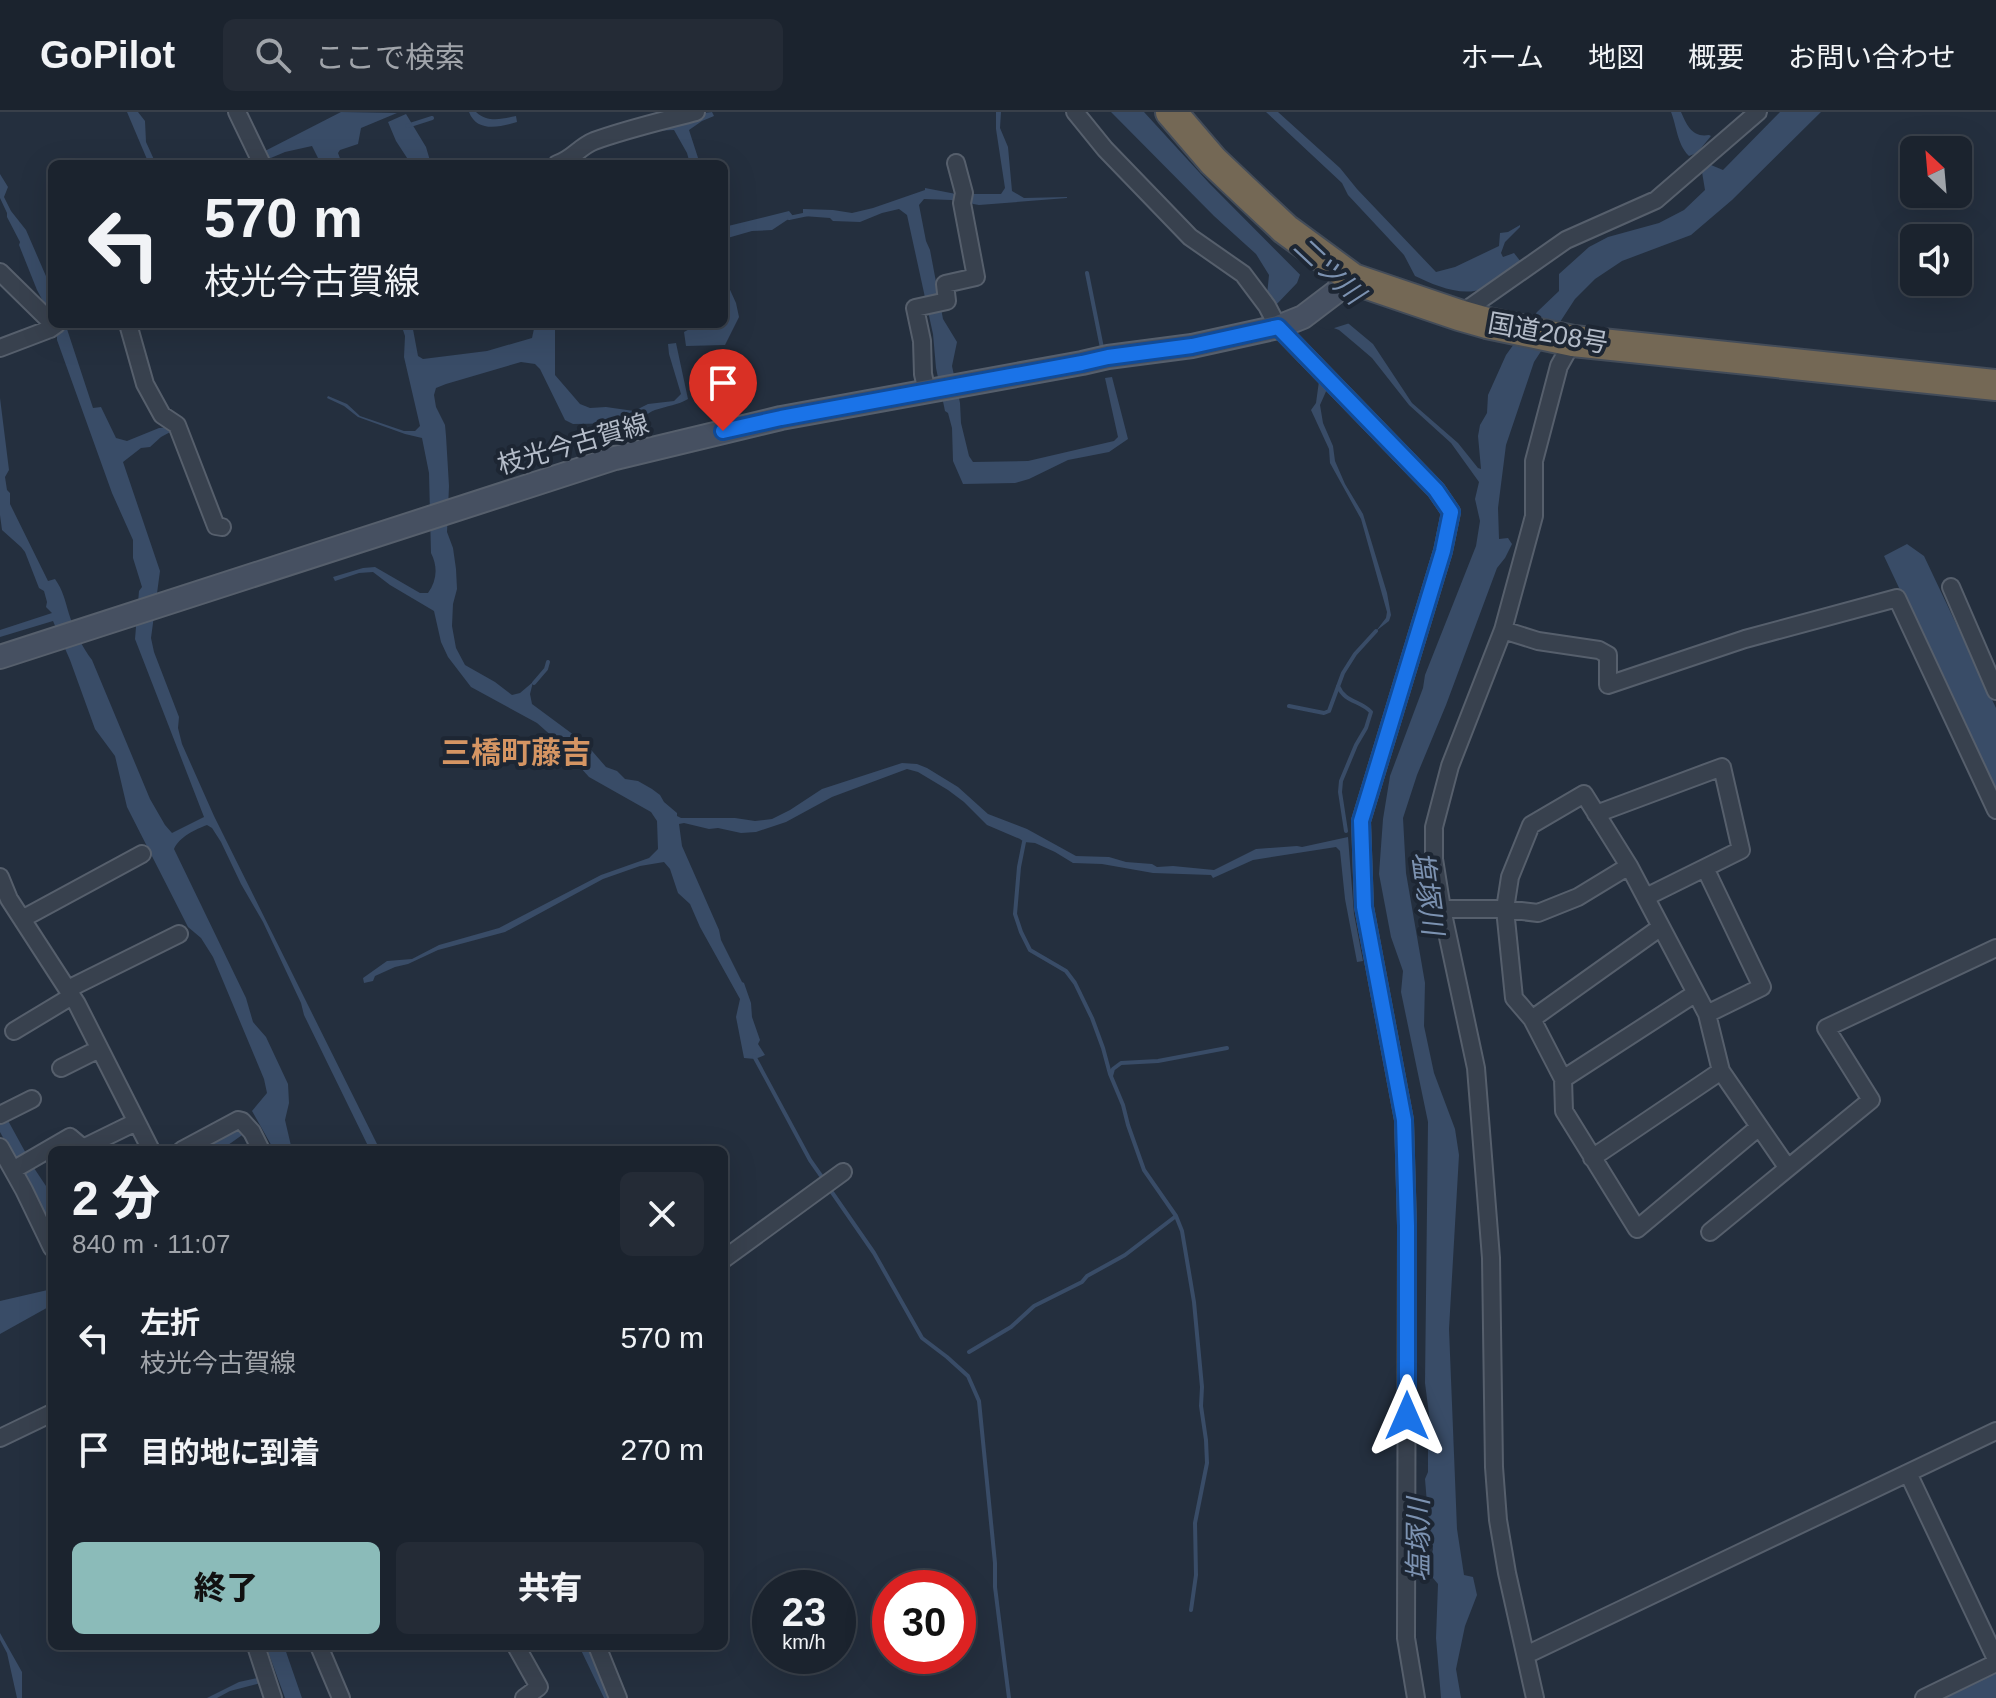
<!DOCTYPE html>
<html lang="ja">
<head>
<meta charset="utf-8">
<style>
	body { margin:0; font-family:Helvetica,"Noto Sans JP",sans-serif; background:#242b36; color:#f1f3f6; height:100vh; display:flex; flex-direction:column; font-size:30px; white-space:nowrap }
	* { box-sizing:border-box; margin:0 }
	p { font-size:26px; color:#a0a4aa }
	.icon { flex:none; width:44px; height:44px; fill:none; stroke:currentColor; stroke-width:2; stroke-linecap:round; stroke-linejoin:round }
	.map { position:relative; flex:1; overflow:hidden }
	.drawer { position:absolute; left:48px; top:1034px; width:680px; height:504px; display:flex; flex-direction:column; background:#1b232e; border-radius:12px; box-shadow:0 8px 32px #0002,0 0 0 2px #39404a }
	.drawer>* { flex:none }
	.banner { position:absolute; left:48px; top:48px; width:680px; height:168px; border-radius:12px; box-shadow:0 8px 32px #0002,0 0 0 2px #39404a; background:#1b232e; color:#f1f3f6; overflow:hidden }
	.needle { width:52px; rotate:334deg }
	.tools { position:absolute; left:1900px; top:24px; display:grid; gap:16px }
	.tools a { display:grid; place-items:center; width:72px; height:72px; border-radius:12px; background:#1b232e; box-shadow:0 8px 32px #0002,0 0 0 2px #39404a; font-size:40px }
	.speed { position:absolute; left:752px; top:1458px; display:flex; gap:16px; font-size:40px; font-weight:700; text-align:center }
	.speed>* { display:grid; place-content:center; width:104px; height:104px; border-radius:50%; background:#1b232e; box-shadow:0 8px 32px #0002,0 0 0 2px #39404a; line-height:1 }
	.speed small { font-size:20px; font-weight:400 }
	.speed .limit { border:12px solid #d22; background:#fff; color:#111 }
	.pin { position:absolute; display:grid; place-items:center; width:68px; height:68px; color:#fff; margin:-82px -34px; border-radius:50% 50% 50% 0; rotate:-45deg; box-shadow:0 0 8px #0007 }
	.pin .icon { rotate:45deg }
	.me { position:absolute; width:88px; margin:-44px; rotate:0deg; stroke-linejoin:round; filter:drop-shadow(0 0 6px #0008) }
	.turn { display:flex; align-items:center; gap:28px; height:168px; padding:0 24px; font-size:36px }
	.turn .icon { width:104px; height:104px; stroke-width:2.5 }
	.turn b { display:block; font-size:56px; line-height:68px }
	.round { display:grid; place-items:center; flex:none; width:84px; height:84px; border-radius:12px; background:#242b36 }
	.headline { display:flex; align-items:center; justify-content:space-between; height:136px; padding:0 24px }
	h1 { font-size:48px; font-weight:800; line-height:60px }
	.button { display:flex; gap:16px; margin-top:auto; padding:16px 24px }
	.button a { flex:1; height:92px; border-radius:12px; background:#8bbbb9; color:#111; font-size:32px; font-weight:800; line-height:92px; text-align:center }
	.button a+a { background:#242b36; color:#f1f3f6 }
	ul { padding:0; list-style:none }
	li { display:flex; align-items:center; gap:24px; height:112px; padding:0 24px }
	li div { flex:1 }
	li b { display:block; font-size:30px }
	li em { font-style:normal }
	header { display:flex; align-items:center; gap:48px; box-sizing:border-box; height:112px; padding:0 40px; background:#1b232e; border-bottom:2px solid #39404a }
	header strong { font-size:38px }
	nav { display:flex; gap:44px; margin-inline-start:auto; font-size:28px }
	.search { width:560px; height:72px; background:#242b36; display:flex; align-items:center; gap:20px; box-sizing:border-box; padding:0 28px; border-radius:12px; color:#a0a4aa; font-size:30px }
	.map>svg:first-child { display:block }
	.water { fill:#394c67 }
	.pier { fill:#242f3e }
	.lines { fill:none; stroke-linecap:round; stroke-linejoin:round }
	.stream { stroke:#394c67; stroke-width:4 }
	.street-casing { stroke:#565f6c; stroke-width:20 }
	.secondary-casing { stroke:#565f6c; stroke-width:26 }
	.highway-casing { stroke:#434c59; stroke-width:34 }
	.street { stroke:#38414e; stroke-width:16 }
	.secondary { stroke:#465061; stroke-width:22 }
	.highway { stroke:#746855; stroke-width:30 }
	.route-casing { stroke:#114b97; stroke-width:20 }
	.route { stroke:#1a73e8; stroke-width:14 }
	.labels { text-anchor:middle; stroke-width:8; stroke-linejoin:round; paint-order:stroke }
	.street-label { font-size:26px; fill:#b4bcc9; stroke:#1d2633 }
	.water-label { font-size:28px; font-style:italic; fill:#7c92b1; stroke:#1d2633 }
	.quarter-label { font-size:30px; font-weight:bold; fill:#d59563; stroke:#1d2633 }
</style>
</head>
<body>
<header>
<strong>GoPilot</strong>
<div class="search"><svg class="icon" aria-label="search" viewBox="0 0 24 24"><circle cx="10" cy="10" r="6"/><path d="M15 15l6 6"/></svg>ここで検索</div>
<nav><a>ホーム</a><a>地図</a><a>概要</a><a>お問い合わせ</a></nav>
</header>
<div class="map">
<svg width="1996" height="1586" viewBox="0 0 1996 1586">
	<rect width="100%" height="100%" fill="#242f3e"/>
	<path class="water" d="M 127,0 L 138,0 L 145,9 L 146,30 L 156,52 L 149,52 Z
		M 341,0 L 397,1 L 361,16 L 358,32 L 340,38 L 338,41 L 342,52 L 321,52 L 312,34 L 285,40 L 266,48 L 263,40 Z
		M 469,0 L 476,0 C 488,11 502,7 516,4 L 517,10 C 500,15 477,21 469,0 Z
		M 712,0 L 714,4 L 702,9 L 689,18 L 700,52 L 690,52 L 687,41 L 674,18 L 651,19 L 694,6 L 704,1 Z
		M 996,0 L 1001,0 L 1000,16 L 1008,35 L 1012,79 L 1024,86 L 1067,85 L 1067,86 L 979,93 L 951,88 L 924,87 L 919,93 L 926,129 L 930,138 L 943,207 L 957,230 L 952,254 L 960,291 L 961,311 L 969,344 L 973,350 L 1028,349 L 1114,329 L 1118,325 L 1105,266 L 1112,265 L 1128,327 L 1109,340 L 1068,348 L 1029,367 L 1015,371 L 963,372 L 953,349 L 952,316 L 948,301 L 945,299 L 936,256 L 933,222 L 907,103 L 899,97 L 882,101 L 860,110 L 833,109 L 830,106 L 803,104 L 803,97 L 833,98 L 852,101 L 873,96 L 925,78 L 925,76 L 956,82 L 1001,82 L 1005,76 L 996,17 Z
		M 1111,0 L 1144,0 L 1209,71 L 1349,212 L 1373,232 L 1412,291 L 1458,331 L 1478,356 L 1481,357 L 1478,324 L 1480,313 L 1487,301 L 1488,283 L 1506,243 L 1537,200 L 1559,179 L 1559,162 L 1589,135 L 1608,125 L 1659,111 L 1684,98 L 1705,78 L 1702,60 L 1711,53 L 1723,58 L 1780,0 L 1821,0 L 1732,88 L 1691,123 L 1622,149 L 1595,167 L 1575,187 L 1534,250 L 1506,333 L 1498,396 L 1499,427 L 1508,426 L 1512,432 L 1505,446 L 1497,456 L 1446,593 L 1417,663 L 1403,706 L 1406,761 L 1425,871 L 1424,914 L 1434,961 L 1455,1017 L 1459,1043 L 1449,1217 L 1457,1417 L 1464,1463 L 1473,1465 L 1477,1483 L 1465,1514 L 1456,1557 L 1461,1586 L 1441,1586 L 1436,1526 L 1438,1472 L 1433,1466 L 1431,1446 L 1433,1437 L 1429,1424 L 1431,1413 L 1428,1404 L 1425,1367 L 1428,1360 L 1428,1328 L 1432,1326 L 1425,1271 L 1428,1010 L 1401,880 L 1403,859 L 1391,825 L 1379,762 L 1383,707 L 1390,664 L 1423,576 L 1425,563 L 1476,434 L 1480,409 L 1475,387 L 1479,370 L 1451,331 L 1409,293 L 1372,246 L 1358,234 L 1339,218 L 1277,195 L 1267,183 L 1269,163 L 1256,142 L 1214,104 Z
		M 1266,0 L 1278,0 L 1340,56 L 1357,77 L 1436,160 L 1455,155 L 1499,134 L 1500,121 L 1508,120 L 1520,113 L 1520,115 L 1505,130 L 1501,141 L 1503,145 L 1514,141 L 1521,150 C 1509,159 1497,170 1484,176 C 1463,186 1434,173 1415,164 L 1404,143 L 1348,83 L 1342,71 Z
		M 1671,0 L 1681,0 C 1687,14 1693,26 1709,23 L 1711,24 L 1697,41 L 1689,44 C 1677,32 1677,15 1671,0 Z
		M 406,2 L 426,35 L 431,52 L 411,52 L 396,29 L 388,10 Z
		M 0,62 L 8,75 L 4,85 L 11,99 L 26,118 L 52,178 L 52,206 L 37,178 L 19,133 L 20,130 L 7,105 L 7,101 L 0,86 Z
		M 789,99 L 793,104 L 772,118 L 752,119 L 724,127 L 724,115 Z
		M 724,149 L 726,169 L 736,191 L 739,205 L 725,233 L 686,234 L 684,220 L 695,214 L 718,214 L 724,212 Z
		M 401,212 L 412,212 L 418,244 L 423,247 L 487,239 L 532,226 L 535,212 L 555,212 L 555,263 L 580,292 L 590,296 L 606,295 L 634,299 L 648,292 L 674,289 L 681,282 L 669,242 L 668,232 L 676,231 L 688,287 C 678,293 667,294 655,298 C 647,301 640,308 631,311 L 573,312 L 565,308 L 540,257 L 535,252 L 521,250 L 446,272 L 436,276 L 434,283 L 436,295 L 445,313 L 446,324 L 449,374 L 447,420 L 453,436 L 456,457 L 457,477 L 453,492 L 452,514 L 456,536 L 465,553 L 495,570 L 512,583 L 520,581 L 533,570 L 530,582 L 532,592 L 586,632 L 606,655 L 617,659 L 625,667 L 638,669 L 652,677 L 660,683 L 664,690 L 677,701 L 677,704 L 681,706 L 735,706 L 755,709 L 772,707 L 790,698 L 822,677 L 902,651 L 917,652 L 927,656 L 958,675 L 988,702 L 1027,717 L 1076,744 L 1109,745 L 1126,750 L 1152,752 L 1157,755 L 1173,754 L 1214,758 L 1256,737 L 1297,734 L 1302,735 L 1348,725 L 1354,802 L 1363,849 L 1357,850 L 1345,787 L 1340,739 L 1336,735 L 1253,748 L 1213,766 L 1211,763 L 1153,761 L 1102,752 L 1073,751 L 1055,740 L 1035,731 L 1024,730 L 1020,727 L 987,713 L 964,690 L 948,678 L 918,660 L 907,657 L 832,685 L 786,710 L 756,720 L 741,721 L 718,716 L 709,717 L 684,711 L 679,712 L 682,734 L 719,818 L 721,828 L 742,870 L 744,871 L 751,891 L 752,905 L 760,928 L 758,932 L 765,943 L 755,947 L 744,946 L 736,905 L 740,887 L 700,815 L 690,792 L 678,781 L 670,757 L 664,750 L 640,754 L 603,767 L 505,820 L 438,838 L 408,852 L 395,855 L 375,864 L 373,869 L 364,871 L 363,866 L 387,849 L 412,847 L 439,833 L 499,816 L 601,763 L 649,746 L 658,737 L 657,709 L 651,700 L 589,665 L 554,626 L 537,611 L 471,575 L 448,545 L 441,530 L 434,499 L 390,473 L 373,460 L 359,461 L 335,469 L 333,465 L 363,456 L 375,455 L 420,481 L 428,481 C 437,468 438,455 431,441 L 429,361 L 422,326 L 405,322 L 358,305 L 344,294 L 327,286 L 328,284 L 347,292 L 360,304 L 404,319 L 415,319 L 420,314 L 404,245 L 405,224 Z
		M 66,214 L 93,296 L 101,295 L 116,326 L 127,329 L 159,316 L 172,315 L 174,318 L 161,325 L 150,335 L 141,336 L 123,350 L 160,459 L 151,526 L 154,540 L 179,605 L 178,616 L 182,632 L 214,704 L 380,1038 L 370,1038 L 304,903 L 301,891 L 263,810 L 241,772 L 221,730 L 212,716 L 207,713 C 196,717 179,725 174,737 L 246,886 L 253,910 L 266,925 L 288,972 L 289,991 L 285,1008 L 292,1038 L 274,1038 L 252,999 L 267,981 L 264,967 L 213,845 L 201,826 L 188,815 L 127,695 L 115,644 L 95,617 L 70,548 L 53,509 L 0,525 L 0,518 L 52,501 L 46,495 L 47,490 L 44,479 L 39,476 L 25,440 L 21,435 L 2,418 L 0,403 L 0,286 L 9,358 L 5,365 L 7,378 L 10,381 L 10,392 L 48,469 L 55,467 C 63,478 65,489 69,502 C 74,518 82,535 92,548 L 150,687 L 165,713 L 172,721 L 204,705 L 135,527 L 139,479 L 142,475 L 133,446 L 133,428 L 112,381 L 57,228 L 57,217 Z
		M 1319,269 L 1328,275 L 1320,293 L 1323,311 L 1333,334 L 1335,349 L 1345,372 L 1363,402 L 1387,481 L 1391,503 L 1389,509 L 1376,519 L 1386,506 L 1387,500 L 1361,407 L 1330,351 L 1329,337 L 1311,298 L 1316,291 Z
		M 1907,432 L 1924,444 L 1996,596 L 1996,682 L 1884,444 Z
		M 0,994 L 34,1056 L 52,1083 L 52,1123 L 28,1071 L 0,1020 Z
		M 248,1010 L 252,1016 L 221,1038 L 192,1038 Z
		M 52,1177 L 52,1193 L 0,1222 L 0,1189 Z
		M 0,1521 L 22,1560 L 22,1586 L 17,1586 L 7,1541 L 0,1528 Z
		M 266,1534 L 284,1534 L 302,1586 L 285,1586 Z
		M 579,1534 L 591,1534 L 611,1586 L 604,1586 Z
		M 1996,1561 L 1996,1586 L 1942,1586 Z
		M 262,1565 L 265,1570 L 230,1579 L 217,1586 L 207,1586 L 239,1570 Z"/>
	<path class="pier" d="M 1301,160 L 1346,205 L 1350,211 L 1328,218 L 1282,202 L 1274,195 L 1297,171 Z"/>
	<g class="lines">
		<path class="stream" d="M 407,14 L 432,6
			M 789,106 L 808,102
			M 1087,161 L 1103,241
			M 534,571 L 546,557 L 548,550
			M 1338,574 C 1345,591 1360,588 1371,600 L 1366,616 L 1356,633 L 1341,669 L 1340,680 L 1346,719
			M 1289,594 L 1324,601 L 1329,599 L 1343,561 L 1355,542 L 1376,519
			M 1024,730 L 1019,755 L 1015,802 L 1021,820 L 1030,838 L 1066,859 L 1075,871 L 1092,906 L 1103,936 L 1110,962 L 1123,993 L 1128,1013 L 1144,1058 L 1176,1104 L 1182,1119 L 1194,1190 L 1202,1275 L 1201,1294 L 1206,1328 L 1207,1351 L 1195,1411 L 1196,1463 L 1191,1498
			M 754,944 L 810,1048 L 824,1068
			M 1111,964 L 1113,957 L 1121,951 L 1158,949 L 1227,936
			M 829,1076 L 874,1141 L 922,1226 L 947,1245 L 968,1264 L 979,1289 L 995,1451 L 995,1475 L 1009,1586
			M 969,1240 L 1011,1215 L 1034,1194 L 1082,1170 L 1087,1164 L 1125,1143 L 1176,1104"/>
		<defs>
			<path id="street" d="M 237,0 L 262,52
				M 1075,0 L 1105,37 L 1190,125 L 1243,162 L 1267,194 L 1278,215 L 1436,378 L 1451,400 L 1443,439 L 1361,709 L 1364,795 L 1404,1008 L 1407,1114 L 1406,1526 L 1416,1586
				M 557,52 C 573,47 579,35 594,29 C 627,17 662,9 696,0
				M 0,160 L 52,211 L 50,217
				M 1459,203 L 1566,128 L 1656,88 L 1758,0
				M 128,212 L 145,272 L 162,303 L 177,313 L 216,414 L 222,415
				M 0,236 L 50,217 L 57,212
				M 927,280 L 923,262 L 922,229 L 915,196 L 947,189 L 945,172 L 976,165 L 962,91 L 964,81 L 956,51
				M 1951,475 L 1996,579
				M 1503,518 L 1538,529 L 1599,538 L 1608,543 L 1608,573 L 1745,527 L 1897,486 L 1996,698
				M 1596,702 L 1722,655 L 1741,738 L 1646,785
				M 1629,754 L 1584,682 L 1531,713 L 1510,765 L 1505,797 L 1514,886 L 1532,907 L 1563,967 L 1564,999 L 1637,1117 L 1759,1015
				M 1705,756 L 1762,875 L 1707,902
				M 0,765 L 9,787 L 77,892 L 151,1038
				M 1442,797 L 1505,797 L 1538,801 L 1578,785 L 1629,754 L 1707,902 L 1721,959 L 1787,1055
				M 22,807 L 142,742
				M 68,877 L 179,822
				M 1532,907 L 1661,815
				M 14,919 L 72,884
				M 61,956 L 99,937
				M 1563,967 L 1696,881
				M 0,1003 L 32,987
				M 0,1035 L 24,1078 L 52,1136
				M 182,1038 L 238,1008 L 242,1009 L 252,1020 L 261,1038
				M 1592,1046 L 1721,959
				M 13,1058 L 70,1025 L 83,1036 L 136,1010
				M 1710,1120 L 1871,988 L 1826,916 L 1996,836
				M 724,1147 L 843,1060
				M 0,1326 L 52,1301
				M 1908,1361 L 1996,1547
				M 256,1534 L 273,1586
				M 319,1534 L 341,1586
				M 516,1534 L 539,1575 L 524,1586
				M 597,1534 L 618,1586
				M 1526,1543 L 1996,1319
				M 1535,1586 L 1507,1461 L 1498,1408 L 1494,1355 L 1491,1146 L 1476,956 L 1442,797 L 1434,747 L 1434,715 L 1450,654 L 1503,518 L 1534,404 L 1534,349 L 1559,254 L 1573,229
				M 1924,1586 L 1996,1551"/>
			<path id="secondary" d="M 0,545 L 615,346 L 781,306 L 1082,251 L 1108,245 L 1192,234 L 1278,215 L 1303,205 L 1353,167"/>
			<path id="highway" d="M 1171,0 L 1213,49 L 1251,85 L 1285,117 L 1353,167 L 1459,203 L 1487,211 L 1573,229 L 1996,273"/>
		</defs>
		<use href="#street" class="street-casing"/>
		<use href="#secondary" class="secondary-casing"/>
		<use href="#highway" class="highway-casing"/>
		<use href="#street" class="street"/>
		<use href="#secondary" class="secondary"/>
		<use href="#highway" class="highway"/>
	</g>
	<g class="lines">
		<defs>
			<path id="route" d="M 723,319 L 781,306 L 1082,251 L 1108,245 L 1192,234 L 1278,215 L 1436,378 L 1451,400 L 1443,439 L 1361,709 L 1364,795 L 1404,1008 L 1407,1114 L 1407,1304"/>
		</defs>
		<use href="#route" class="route-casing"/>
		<use href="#route" class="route"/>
	</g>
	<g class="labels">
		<g class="street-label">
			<text transform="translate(1548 221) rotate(10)" y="9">国道208号</text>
			<text transform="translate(573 332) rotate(-16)" y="9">枝光今古賀線</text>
		</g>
		<g class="water-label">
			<text transform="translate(1329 158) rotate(43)" y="10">二ツ川</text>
			<text transform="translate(1428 781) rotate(82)" y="10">塩塚川</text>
			<text transform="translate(1418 1428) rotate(-90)" y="10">塩塚川</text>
		</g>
		<g class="quarter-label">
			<text x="516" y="651">三橋町藤吉</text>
		</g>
	</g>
</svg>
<div class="tools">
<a><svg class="needle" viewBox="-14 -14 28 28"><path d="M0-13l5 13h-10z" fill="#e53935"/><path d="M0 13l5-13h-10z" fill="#a0a4aa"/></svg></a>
<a><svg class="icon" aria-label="sound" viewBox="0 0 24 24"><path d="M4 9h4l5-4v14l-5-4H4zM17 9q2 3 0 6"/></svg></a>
</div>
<div class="speed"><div>23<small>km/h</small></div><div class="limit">30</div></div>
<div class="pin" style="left:723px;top:319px;background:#d93025"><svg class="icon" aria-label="arrive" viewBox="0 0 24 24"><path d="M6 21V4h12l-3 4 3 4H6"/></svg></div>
<svg class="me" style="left:1407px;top:1304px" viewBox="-20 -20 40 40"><path d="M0-17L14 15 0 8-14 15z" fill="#1a73e8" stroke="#fff" stroke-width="4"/></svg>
<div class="banner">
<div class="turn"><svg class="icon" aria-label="left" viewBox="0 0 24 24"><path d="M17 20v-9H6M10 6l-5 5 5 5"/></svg><div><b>570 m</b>枝光今古賀線</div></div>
</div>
<section class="drawer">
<div class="headline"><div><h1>2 分</h1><p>840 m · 11:07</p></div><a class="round"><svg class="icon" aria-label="close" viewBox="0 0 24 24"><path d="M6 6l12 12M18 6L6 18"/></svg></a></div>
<ul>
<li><svg class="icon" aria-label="left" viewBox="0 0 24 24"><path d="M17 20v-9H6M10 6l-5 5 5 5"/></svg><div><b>左折</b><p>枝光今古賀線</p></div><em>570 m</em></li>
<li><svg class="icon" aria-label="arrive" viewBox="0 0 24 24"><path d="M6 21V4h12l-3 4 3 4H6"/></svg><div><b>目的地に到着</b></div><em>270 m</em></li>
</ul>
<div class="button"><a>終了</a><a>共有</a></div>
</section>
</div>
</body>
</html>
